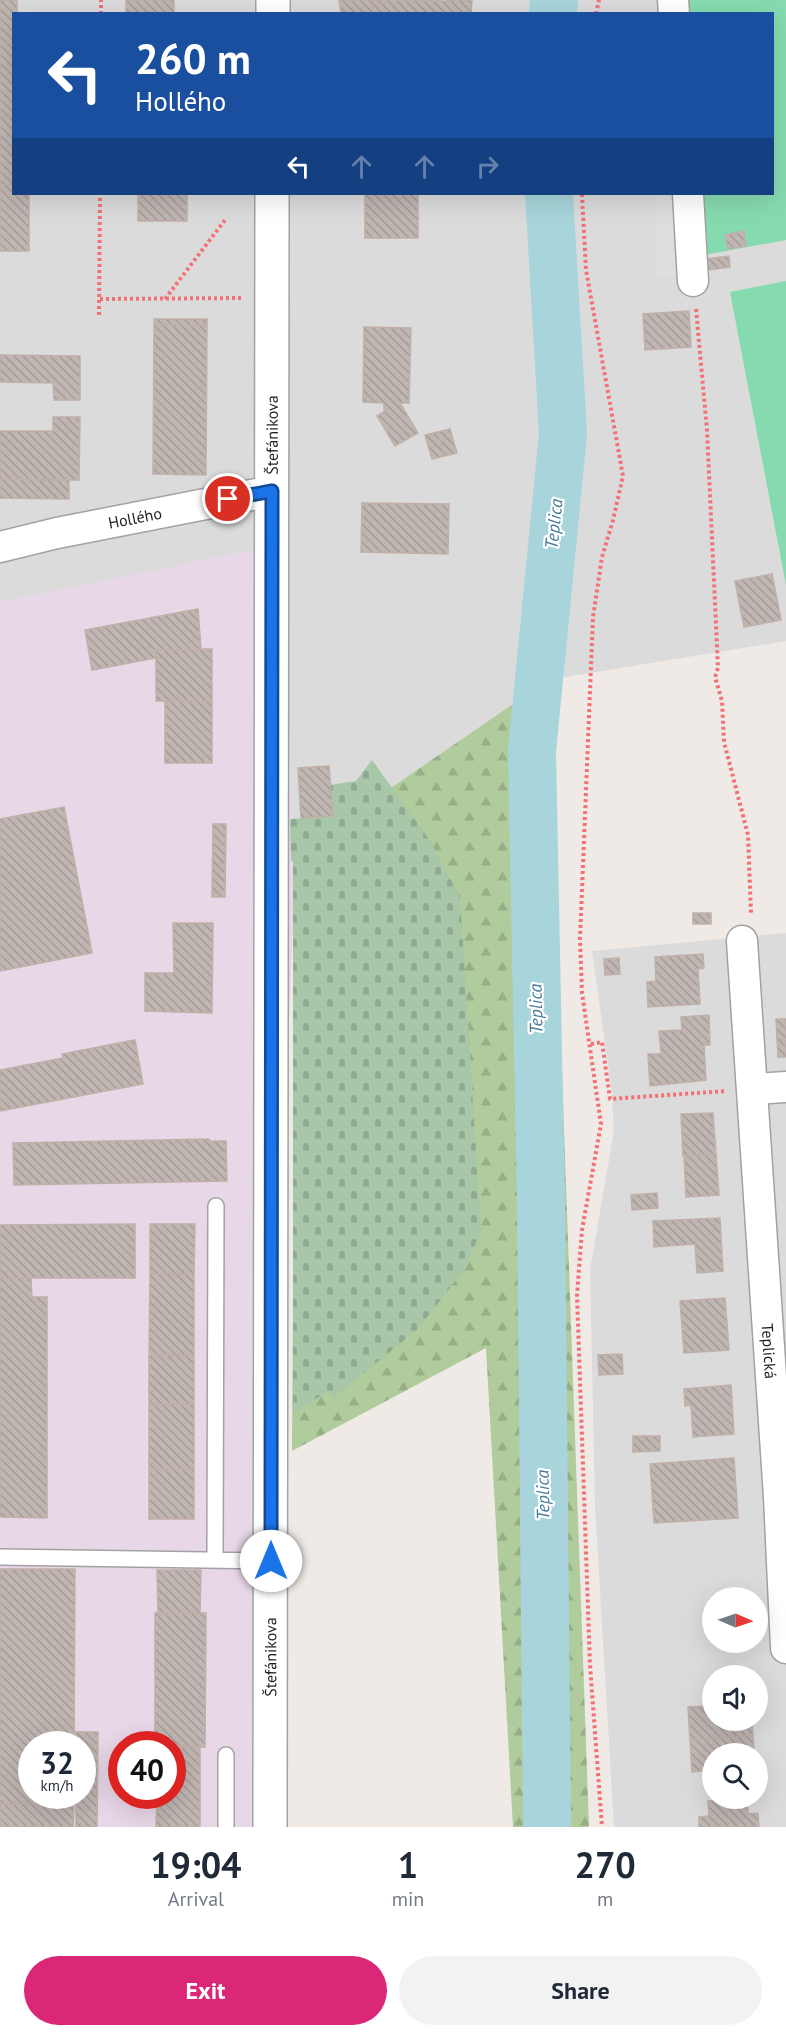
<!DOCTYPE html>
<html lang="en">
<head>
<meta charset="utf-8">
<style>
	body { margin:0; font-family:"PT Sans",sans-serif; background:#f2f2f3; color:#1f2937; height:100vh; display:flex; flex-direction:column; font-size:22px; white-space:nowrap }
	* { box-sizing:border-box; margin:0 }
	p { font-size:20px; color:#747a83 }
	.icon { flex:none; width:33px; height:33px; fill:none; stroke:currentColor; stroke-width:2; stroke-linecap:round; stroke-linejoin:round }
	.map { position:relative; height:1827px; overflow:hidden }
	.details { display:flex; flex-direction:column; background:#fff; flex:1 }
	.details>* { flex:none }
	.banner { position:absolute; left:12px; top:12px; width:762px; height:183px; border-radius:0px; box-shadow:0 6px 24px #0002; background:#1a4fa0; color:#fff; overflow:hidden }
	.needle { width:39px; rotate:92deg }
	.controls { position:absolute; left:702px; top:1587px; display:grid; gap:12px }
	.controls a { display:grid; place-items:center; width:66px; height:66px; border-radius:50%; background:#fff; box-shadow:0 6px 24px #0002; font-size:30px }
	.speed { position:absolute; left:18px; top:1731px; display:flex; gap:12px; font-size:30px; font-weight:700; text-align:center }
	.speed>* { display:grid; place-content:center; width:78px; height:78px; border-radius:50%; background:#fff; box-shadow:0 6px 24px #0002; line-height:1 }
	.speed small { font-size:15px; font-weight:400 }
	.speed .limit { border:9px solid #d22; background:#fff; color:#111 }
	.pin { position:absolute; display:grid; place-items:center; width:51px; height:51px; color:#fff; margin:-26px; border:3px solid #fff; border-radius:50%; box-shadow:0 2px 6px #0007 }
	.me { position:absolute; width:66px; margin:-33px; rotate:0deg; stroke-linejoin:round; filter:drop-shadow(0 0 4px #0008) }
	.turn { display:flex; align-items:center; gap:21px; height:126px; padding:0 24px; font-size:27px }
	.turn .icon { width:78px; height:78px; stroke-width:2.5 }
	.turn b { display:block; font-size:42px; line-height:51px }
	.lanes { display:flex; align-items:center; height:57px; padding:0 24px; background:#0003; justify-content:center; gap:30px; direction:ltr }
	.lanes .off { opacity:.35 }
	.eta { display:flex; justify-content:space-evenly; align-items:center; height:102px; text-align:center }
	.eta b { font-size:36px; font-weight:700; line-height:42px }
	.cta { display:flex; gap:12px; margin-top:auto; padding:12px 24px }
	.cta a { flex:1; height:69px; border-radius:36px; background:#db2777; color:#fff; font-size:24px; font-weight:700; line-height:69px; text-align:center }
	.cta a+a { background:#f2f2f3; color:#1f2937 }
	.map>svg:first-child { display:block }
	.residential { fill:#dcdbdc; fill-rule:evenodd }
	.industrial { fill:#e8d7e7; fill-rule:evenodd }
	.forest { fill:url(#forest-firs) }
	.cemetery { fill:url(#cemetery-stones) }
	.pitch { fill:#86dab0 }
	.parking { fill:#dedede }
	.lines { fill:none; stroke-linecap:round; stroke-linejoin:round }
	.river { stroke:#a7d5db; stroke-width:48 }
	.building { fill:url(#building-back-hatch); stroke:#c0b0a8; stroke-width:1.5 }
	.service-casing { stroke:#a2a2a2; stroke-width:18 }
	.minor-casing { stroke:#a2a2a2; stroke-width:33 }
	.tertiary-casing { stroke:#a2a2a2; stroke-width:36 }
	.path { stroke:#f37174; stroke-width:4; stroke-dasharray:3 3; stroke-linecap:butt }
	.service { stroke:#fff; stroke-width:15 }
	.minor { stroke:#fff; stroke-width:30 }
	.tertiary { stroke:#fff; stroke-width:33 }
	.route-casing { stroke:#114b97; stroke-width:15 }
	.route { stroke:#1a73e8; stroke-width:10 }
	.labels { text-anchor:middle; stroke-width:4.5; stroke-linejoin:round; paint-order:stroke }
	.street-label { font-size:16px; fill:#1e1e1e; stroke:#fff }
	.water-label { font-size:18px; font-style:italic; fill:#497b9b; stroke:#fff }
</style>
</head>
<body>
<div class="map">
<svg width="786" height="1827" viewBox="0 0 786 1827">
	<defs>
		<pattern id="forest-firs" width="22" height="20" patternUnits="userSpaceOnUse" patternTransform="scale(1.5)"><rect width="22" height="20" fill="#b0cc9c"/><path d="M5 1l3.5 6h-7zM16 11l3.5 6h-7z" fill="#97af86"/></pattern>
		<pattern id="cemetery-stones" width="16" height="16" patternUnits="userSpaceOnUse" patternTransform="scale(1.5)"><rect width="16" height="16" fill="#a7c7a8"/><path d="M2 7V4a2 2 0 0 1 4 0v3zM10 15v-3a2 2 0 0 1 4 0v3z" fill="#8faa90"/></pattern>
		<pattern id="building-back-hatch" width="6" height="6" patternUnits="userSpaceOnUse" patternTransform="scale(1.5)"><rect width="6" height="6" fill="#bfb6b2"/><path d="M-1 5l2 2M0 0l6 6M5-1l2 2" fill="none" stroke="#a49c99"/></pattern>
	</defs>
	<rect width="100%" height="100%" fill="#efeae5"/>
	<path class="residential" d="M 0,0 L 786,0 L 786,641 L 548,680 L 296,853 L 0,602 ZM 14,14 L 772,14 L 772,194 L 14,194 Z
		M 786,933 L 786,1827 L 614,1827 L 595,1507 L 590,1269 L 614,1131 L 612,1094 L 592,951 ZM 712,1598 L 758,1598 L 758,1642 L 712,1642 ZM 712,1676 L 758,1676 L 758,1720 L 712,1720 ZM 712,1754 L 758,1754 L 758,1798 L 712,1798 Z"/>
	<path class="industrial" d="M 272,546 L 296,853 L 255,1827 L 0,1827 L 0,602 ZM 32,1744 L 82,1744 L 82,1796 L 32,1796 ZM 122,1744 L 172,1744 L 172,1796 L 122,1796 Z"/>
	<path class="forest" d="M 548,680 L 589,1827 L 513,1827 L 486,1348 L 292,1451 L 296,853 Z"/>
	<path class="cemetery" d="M 372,760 L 431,842 L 444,869 L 460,895 L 481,1231 L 466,1267 L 418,1329 L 333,1398 L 328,1391 L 293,1413 L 293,861 L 291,861 L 290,819 L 332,816 L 330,785 L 356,781 Z"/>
	<path class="pitch" d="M 687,0 L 786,0 L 786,240 L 704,255 L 700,194 L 772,194 L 772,14 L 688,13 Z
		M 786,281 L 786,585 L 730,292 Z"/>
	<path class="parking" d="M 654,194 L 688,194 L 693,274 L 657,277 Z"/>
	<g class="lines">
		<path class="river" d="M 553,14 L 554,0
			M 547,1827 L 541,1203 L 532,751 L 563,434 L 549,194"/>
	</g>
	<path class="building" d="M 0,0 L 17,0 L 17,14 L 14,14 L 14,43 L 0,43 Z
		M 126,0 L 174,0 L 174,13 L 126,13 Z
		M 339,0 L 386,0 L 386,3 L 372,5 L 373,14 L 341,14 Z
		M 386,0 L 444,1 L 472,0 L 471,14 L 373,14 L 372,5 L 386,3 Z
		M 0,43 L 14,43 L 14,117 L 0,117 Z
		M 0,117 L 14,117 L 14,185 L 0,185 Z
		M 0,185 L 14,185 L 14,194 L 29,194 L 29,251 L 0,251 Z
		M 138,194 L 187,194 L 187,221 L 138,221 Z
		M 365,194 L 418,194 L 418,238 L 365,238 Z
		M 744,231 L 746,246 L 728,249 L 725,235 Z
		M 729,256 L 730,267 L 707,270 L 706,259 Z
		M 689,311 L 691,347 L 645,350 L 643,314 Z
		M 154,319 L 207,319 L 207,326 L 154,324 Z
		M 154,324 L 207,326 L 206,475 L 153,474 Z
		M 364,327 L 411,328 L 409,403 L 400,403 L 418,433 L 395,446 L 377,416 L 384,412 L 384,403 L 363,402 Z
		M 0,355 L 80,356 L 80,400 L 54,400 L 53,383 L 0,382 Z
		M 53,417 L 80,417 L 79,480 L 0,479 L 0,431 L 53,431 Z
		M 450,429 L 457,453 L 444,456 L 438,432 Z
		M 438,432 L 444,456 L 432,459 L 425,435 Z
		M 0,479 L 69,480 L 69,499 L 0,498 Z
		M 362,503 L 449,504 L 448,554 L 361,552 Z
		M 772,574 L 781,620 L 744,627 L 735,581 Z
		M 198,609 L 201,650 L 156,650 L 156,658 L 92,670 L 85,630 Z
		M 212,649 L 212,701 L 156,701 L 156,650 Z
		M 165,701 L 212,701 L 212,763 L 165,763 Z
		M 329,766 L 333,816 L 301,818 L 298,768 Z
		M 64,807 L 92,953 L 0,971 L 0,819 Z
		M 213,824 L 226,824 L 225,897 L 212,897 Z
		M 693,913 L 711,913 L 711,924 L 693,924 Z
		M 173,923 L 213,923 L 212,1013 L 145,1011 L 145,973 L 174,973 Z
		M 703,954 L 704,968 L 698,969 L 700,1004 L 648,1007 L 647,982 L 656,981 L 655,957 Z
		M 619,958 L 620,974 L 605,975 L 604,959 Z
		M 709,1015 L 710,1045 L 704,1045 L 706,1080 L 650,1086 L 648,1054 L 661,1054 L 659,1031 L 682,1030 L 681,1017 Z
		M 776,1019 L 786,1019 L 786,1057 L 778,1057 Z
		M 135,1040 L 143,1084 L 0,1111 L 0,1070 L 63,1058 L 62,1054 Z
		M 713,1113 L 716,1154 L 683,1156 L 681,1114 Z
		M 209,1139 L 209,1141 L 226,1141 L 227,1181 L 14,1185 L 13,1143 Z
		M 716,1154 L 719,1195 L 686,1197 L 684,1156 Z
		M 657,1193 L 658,1208 L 632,1210 L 631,1195 Z
		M 720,1218 L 723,1271 L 697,1273 L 695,1244 L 654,1247 L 653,1221 Z
		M 135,1224 L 135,1278 L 0,1278 L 0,1225 Z
		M 150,1224 L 195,1224 L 194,1274 L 150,1274 Z
		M 150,1274 L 194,1274 L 194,1355 L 149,1355 Z
		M 0,1278 L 31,1278 L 32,1297 L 47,1297 L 47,1518 L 0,1517 Z
		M 725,1298 L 729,1350 L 684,1353 L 680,1301 Z
		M 622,1354 L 623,1374 L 599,1375 L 598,1355 Z
		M 149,1355 L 194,1355 L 194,1404 L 149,1404 Z
		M 731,1385 L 734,1434 L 693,1437 L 691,1405 L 685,1406 L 684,1389 Z
		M 149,1404 L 194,1404 L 194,1469 L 149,1469 Z
		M 633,1436 L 660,1436 L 660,1451 L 633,1452 Z
		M 734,1458 L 738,1518 L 654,1523 L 650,1464 Z
		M 149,1469 L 194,1469 L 194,1519 L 149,1519 Z
		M 0,1569 L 75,1569 L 74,1744 L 32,1744 L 32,1796 L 74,1796 L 74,1804 L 0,1804 Z
		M 157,1570 L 201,1570 L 200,1613 L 158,1613 Z
		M 155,1613 L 206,1613 L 205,1747 L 155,1744 Z
		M 712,1706 L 712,1720 L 752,1720 L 753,1735 L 690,1740 L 688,1707 Z
		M 76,1732 L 98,1732 L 97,1827 L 76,1827 L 76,1796 L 82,1796 L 82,1744 L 76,1744 Z
		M 753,1735 L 754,1753 L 712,1754 L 712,1770 L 692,1772 L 690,1740 Z
		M 172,1747 L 200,1747 L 200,1827 L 156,1827 L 157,1796 L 172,1796 Z
		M 747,1799 L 748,1814 L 758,1813 L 759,1827 L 699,1827 L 699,1817 L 709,1816 L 708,1801 Z
		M 0,1804 L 74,1804 L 73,1827 L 0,1827 Z"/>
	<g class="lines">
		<defs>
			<path id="service" d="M 0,1557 L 271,1561
				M 215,1560 L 216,1206
				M 226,1755 L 226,1827"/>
			<g id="minor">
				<path d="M 673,0 L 674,14"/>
				<path d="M 688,194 L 693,281"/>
				<path id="s1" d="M 0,547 L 57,533 L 272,491"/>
				<path id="s2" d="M 742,941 L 779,1497 L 786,1648"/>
				<path d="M 753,1089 L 786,1087"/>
			</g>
			<g id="tertiary">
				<path d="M 273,14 L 273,0"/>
				<path id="s3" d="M 270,1827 L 272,194"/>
			</g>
		</defs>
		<use href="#service" class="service-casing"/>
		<use href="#minor" class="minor-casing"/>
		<use href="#tertiary" class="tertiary-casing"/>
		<path class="path" d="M 101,14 L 101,0
			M 596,14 L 599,0
			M 582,194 L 586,270 L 623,476 L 613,520 L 602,557 L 593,617 L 580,939 L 582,993 L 601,1124 L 582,1230 L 577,1295 L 590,1665 L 602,1827
			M 100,299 L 243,298
			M 165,299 L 225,220
			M 696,309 L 707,430 L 718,668 L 715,677 L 722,701 L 724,742 L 748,835 L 751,914
			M 99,315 L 100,194
			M 591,1044 L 602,1042 L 610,1099 L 726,1091"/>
		<use href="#service" class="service"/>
		<use href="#minor" class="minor"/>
		<use href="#tertiary" class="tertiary"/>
	</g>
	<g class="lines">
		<defs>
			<path id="route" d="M 228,499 L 272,491 L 271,1561"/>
		</defs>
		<use href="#route" class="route-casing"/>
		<use href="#route" class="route"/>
	</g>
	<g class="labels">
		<g class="street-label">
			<text dy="6" stroke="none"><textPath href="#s3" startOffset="1392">Štefánikova</textPath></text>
			<text dy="6" stroke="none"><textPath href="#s1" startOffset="138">Hollého</textPath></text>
			<text dy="6" stroke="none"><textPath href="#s2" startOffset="411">Teplická</textPath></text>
			<text dy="6" stroke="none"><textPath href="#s3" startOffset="170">Štefánikova</textPath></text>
		</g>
		<g class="water-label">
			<text transform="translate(554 524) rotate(-84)" y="6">Teplica</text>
			<text transform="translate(536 1009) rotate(-91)" y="6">Teplica</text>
			<text transform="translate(543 1495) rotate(-91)" y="6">Teplica</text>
		</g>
	</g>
</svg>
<div class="controls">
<a><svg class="needle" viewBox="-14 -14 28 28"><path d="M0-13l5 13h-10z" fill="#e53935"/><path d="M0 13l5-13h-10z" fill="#747a83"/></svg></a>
<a><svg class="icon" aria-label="sound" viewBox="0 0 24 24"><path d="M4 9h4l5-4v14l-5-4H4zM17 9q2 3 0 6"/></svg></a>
<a><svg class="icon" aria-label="search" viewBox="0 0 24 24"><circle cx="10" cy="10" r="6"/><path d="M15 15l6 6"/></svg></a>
</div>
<div class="speed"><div>32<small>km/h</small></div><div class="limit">40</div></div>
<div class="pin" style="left:228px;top:499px;background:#d93025"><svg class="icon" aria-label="arrive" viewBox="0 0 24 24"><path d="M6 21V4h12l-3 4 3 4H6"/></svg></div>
<svg class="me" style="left:271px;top:1561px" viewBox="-20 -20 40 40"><circle r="19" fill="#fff"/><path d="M0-13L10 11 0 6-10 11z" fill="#1a73e8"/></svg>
<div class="banner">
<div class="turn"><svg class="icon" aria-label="left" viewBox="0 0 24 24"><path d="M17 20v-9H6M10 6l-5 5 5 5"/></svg><div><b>260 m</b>Hollého</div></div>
<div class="lanes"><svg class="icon" aria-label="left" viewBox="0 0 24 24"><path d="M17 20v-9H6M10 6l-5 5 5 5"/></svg><svg class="icon off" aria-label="ahead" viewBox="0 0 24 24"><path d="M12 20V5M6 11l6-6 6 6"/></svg><svg class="icon off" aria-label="ahead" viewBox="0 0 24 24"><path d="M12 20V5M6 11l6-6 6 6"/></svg><svg class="icon off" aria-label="right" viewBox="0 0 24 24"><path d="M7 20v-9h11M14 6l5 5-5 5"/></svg></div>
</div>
</div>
<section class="details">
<div class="eta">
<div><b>19:04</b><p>Arrival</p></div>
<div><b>1</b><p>min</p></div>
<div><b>270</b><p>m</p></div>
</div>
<div class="cta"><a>Exit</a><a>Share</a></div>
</section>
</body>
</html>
